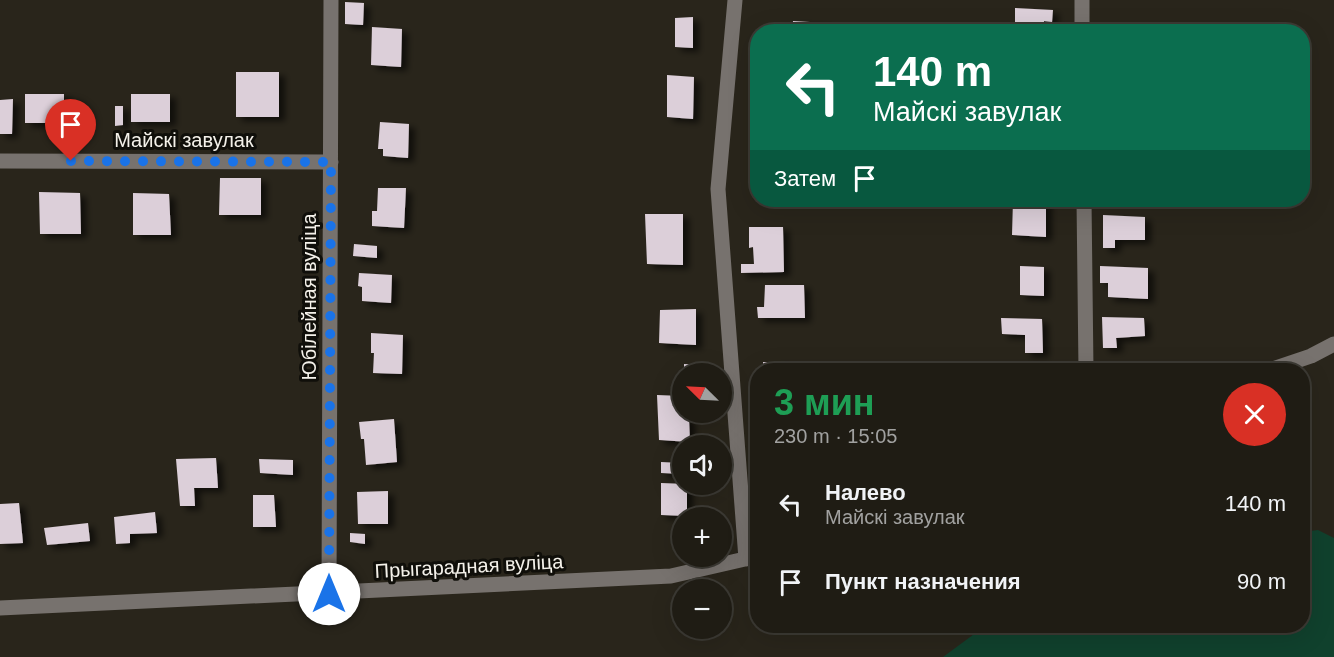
<!DOCTYPE html>
<html lang="ru">
<head>
<meta charset="utf-8">
<style>
	body { margin:0; font-family:Helvetica,sans-serif; background:#2c2922; color:#f1f3f6; height:100vh; display:flex; flex-direction:column; font-size:22px; white-space:nowrap }
	* { box-sizing:border-box; margin:0 }
	p { font-size:20px; color:#a1a1a0 }
	.icon { flex:none; width:33px; height:33px; fill:none; stroke:currentColor; stroke-width:2; stroke-linecap:round; stroke-linejoin:round }
	.map { position:relative; flex:1; overflow:hidden }
	.drawer { position:absolute; left:750px; top:363px; width:560px; height:270px; display:flex; flex-direction:column; background:#1f1c14; border-radius:24px; box-shadow:0 6px 24px #0002,0 0 0 2px #3c3a34 }
	.drawer>* { flex:none }
	.hud { position:absolute; left:750px; top:24px; width:560px; height:183px; border-radius:24px; box-shadow:0 6px 24px #0002,0 0 0 2px #3c3a34; background:#0b6e4f; color:#fff; overflow:hidden }
	.needle { width:39px; rotate:294deg }
	.buttons { position:absolute; left:672px; top:363px; display:grid; gap:12px }
	.buttons a { display:grid; place-items:center; width:60px; height:60px; border-radius:50%; background:#1f1c14; box-shadow:0 6px 24px #0002,0 0 0 2px #3c3a34; font-size:30px }
	.pin { position:absolute; display:grid; place-items:center; width:51px; height:51px; color:#fff; margin:-62px -26px; border-radius:50% 50% 50% 0; rotate:-45deg; box-shadow:0 0 6px #0007 }
	.pin .icon { rotate:45deg }
	.me { position:absolute; width:66px; margin:-33px; rotate:0deg; stroke-linejoin:round; filter:drop-shadow(0 0 4px #0008) }
	.turn { display:flex; align-items:center; gap:21px; height:126px; padding:0 24px; font-size:27px }
	.turn .icon { width:78px; height:78px; stroke-width:2.5 }
	.turn b { display:block; font-size:42px; line-height:51px }
	.then { display:flex; align-items:center; height:57px; padding:0 24px; background:#0003; gap:12px; font-size:22px }
	.round { display:grid; place-items:center; flex:none; width:63px; height:63px; border-radius:32px; background:#2c2922 }
	.head { display:flex; align-items:center; justify-content:space-between; height:102px; padding:0 24px }
	h1 { font-size:36px; font-weight:600; line-height:45px; color:#1e9e55 }
	ul { padding:0; list-style:none }
	li { display:flex; align-items:center; gap:18px; height:78px; padding:0 24px }
	li div { flex:1 }
	li b { display:block; font-size:22px }
	li em { font-style:normal }
	.map>svg:first-child { display:block }
	.green { fill:#10412d }
	.building { fill:#dccfd9; filter:url(#shadow) }
	.lines { fill:none; stroke-linecap:round; stroke-linejoin:round }
	.minor { stroke:#77726e; stroke-width:15 }
	.route { stroke:#1a73e8; stroke-width:10; stroke-dasharray:0 18 }
	.labels { text-anchor:middle; stroke-width:6; stroke-linejoin:round; paint-order:stroke }
	.street-label { font-size:20px; fill:#f4f1ea; stroke:#100f0a }
</style>
</head>
<body>
<div class="map">
<svg width="1334" height="657" viewBox="0 0 1334 657">
	<defs>
		<filter id="shadow"><feDropShadow dx="6" dy="4" stdDeviation="3" flood-color="#0009"/></filter>
	</defs>
	<rect width="100%" height="100%" fill="#29251b"/>
	<path class="green" d="M 1318,530 L 1334,538 L 1334,657 L 943,657 L 985,626 L 1302,626 L 1302,532 Z"/>
	<path class="building" d="M 345,2 L 364,3 L 363,25 L 345,24 Z
		M 1015,8 L 1053,10 L 1052,22 L 1044,21 L 1044,32 L 1015,32 Z
		M 693,17 L 693,48 L 675,47 L 675,18 Z
		M 793,21 L 826,23 L 826,32 L 792,32 Z
		M 372,27 L 402,29 L 401,67 L 371,65 Z
		M 236,72 L 279,72 L 279,117 L 236,117 Z
		M 667,75 L 694,77 L 693,119 L 667,117 Z
		M 752,79 L 758,80 L 758,99 L 752,99 Z
		M 25,94 L 64,94 L 64,123 L 25,123 Z
		M 131,94 L 170,94 L 170,122 L 131,122 Z
		M 13,99 L 12,134 L 0,134 L 0,100 Z
		M 115,106 L 123,106 L 123,125 L 115,126 Z
		M 380,122 L 409,124 L 408,158 L 383,156 L 383,149 L 378,149 Z
		M 752,177 L 758,177 L 758,194 L 751,194 Z
		M 220,178 L 261,178 L 261,215 L 219,215 Z
		M 378,188 L 406,188 L 404,228 L 372,226 L 372,211 L 377,211 Z
		M 39,192 L 80,193 L 81,234 L 40,234 Z
		M 133,193 L 169,194 L 171,235 L 133,235 Z
		M 1013,200 L 1046,200 L 1046,237 L 1012,235 Z
		M 645,214 L 683,214 L 683,265 L 647,264 Z
		M 1103,215 L 1145,217 L 1145,240 L 1115,240 L 1115,248 L 1103,248 Z
		M 749,227 L 783,227 L 784,272 L 741,273 L 741,264 L 754,264 L 753,247 L 749,248 Z
		M 354,244 L 377,246 L 377,258 L 353,256 Z
		M 1020,266 L 1044,267 L 1044,296 L 1020,295 Z
		M 1100,266 L 1148,268 L 1148,299 L 1108,297 L 1108,283 L 1100,283 Z
		M 359,273 L 392,275 L 391,303 L 362,301 L 362,287 L 358,286 Z
		M 765,285 L 804,285 L 805,318 L 758,318 L 757,307 L 764,307 Z
		M 696,309 L 696,345 L 659,343 L 660,310 Z
		M 1102,317 L 1144,318 L 1145,336 L 1116,338 L 1117,348 L 1103,348 Z
		M 1001,318 L 1042,319 L 1043,353 L 1025,353 L 1025,335 L 1002,334 Z
		M 371,333 L 403,335 L 402,374 L 373,373 L 374,353 L 371,353 Z
		M 763,362 L 790,363 L 790,370 L 763,370 Z
		M 684,364 L 703,365 L 704,374 L 684,374 Z
		M 657,395 L 682,396 L 682,417 L 689,418 L 690,442 L 659,440 Z
		M 394,419 L 397,462 L 366,465 L 364,439 L 361,439 L 359,422 Z
		M 216,458 L 218,488 L 194,488 L 195,506 L 180,506 L 176,459 Z
		M 259,459 L 293,460 L 293,475 L 260,473 Z
		M 661,462 L 682,463 L 682,474 L 661,473 Z
		M 661,483 L 687,484 L 687,516 L 661,515 Z
		M 388,491 L 388,524 L 358,524 L 357,492 Z
		M 253,495 L 274,495 L 276,527 L 253,527 Z
		M 19,503 L 23,543 L 0,544 L 0,504 Z
		M 155,512 L 157,533 L 130,534 L 130,543 L 116,544 L 114,517 Z
		M 88,523 L 90,541 L 47,545 L 44,528 Z
		M 350,533 L 365,534 L 365,544 L 350,542 Z"/>
	<g class="lines">
		<path class="minor" d="M 735,0 L 718,189 L 746,559
			M 1082,0 L 1082,32
			M 0,161 L 331,162
			M 1084,200 L 1086,370
			M 1270,370 L 1311,356 L 1334,344
			M 329,594 L 331,0
			M 0,608 L 671,576 L 758,556"/>
	</g>
	<g class="lines">
		<path class="route" d="M 71,161 L 331,162 L 329,594"/>
	</g>
	<g class="labels">
		<g class="street-label">
			<text x="184" y="147">Майскі завулак</text>
			<text transform="translate(309 297) rotate(-90)" y="7">Юбілейная вуліца</text>
			<text transform="translate(469 566) rotate(-3)" y="7">Прыгарадная вуліца</text>
		</g>
	</g>
</svg>
<div class="buttons">
<a><svg class="needle" viewBox="-14 -14 28 28"><path d="M0-13l5 13h-10z" fill="#e53935"/><path d="M0 13l5-13h-10z" fill="#a1a1a0"/></svg></a>
<a><svg class="icon" aria-label="sound" viewBox="0 0 24 24"><path d="M4 9h4l5-4v14l-5-4H4zM17 9q2 3 0 6"/></svg></a>
<a>+</a>
<a>−</a>
</div>
<div class="pin" style="left:71px;top:161px;background:#d93025"><svg class="icon" aria-label="arrive" viewBox="0 0 24 24"><path d="M6 21V4h12l-3 4 3 4H6"/></svg></div>
<svg class="me" style="left:329px;top:594px" viewBox="-20 -20 40 40"><circle r="19" fill="#fff"/><path d="M0-13L10 11 0 6-10 11z" fill="#1a73e8"/></svg>
<div class="hud">
<div class="turn"><svg class="icon" aria-label="left" viewBox="0 0 24 24"><path d="M17 20v-9H6M10 6l-5 5 5 5"/></svg><div><b>140 m</b>Майскі завулак</div></div>
<div class="then">Затем<svg class="icon" aria-label="arrive" viewBox="0 0 24 24"><path d="M6 21V4h12l-3 4 3 4H6"/></svg></div>
</div>
<section class="drawer">
<div class="head"><div><h1>3 мин</h1><p>230 m · 15:05</p></div><a class="round" style="background:#d93025;color:#fff"><svg class="icon" aria-label="close" viewBox="0 0 24 24"><path d="M6 6l12 12M18 6L6 18"/></svg></a></div>
<ul>
<li><svg class="icon" aria-label="left" viewBox="0 0 24 24"><path d="M17 20v-9H6M10 6l-5 5 5 5"/></svg><div><b>Налево</b><p>Майскі завулак</p></div><em>140 m</em></li>
<li><svg class="icon" aria-label="arrive" viewBox="0 0 24 24"><path d="M6 21V4h12l-3 4 3 4H6"/></svg><div><b>Пункт назначения</b></div><em>90 m</em></li>
</ul>
</section>
</div>
</body>
</html>
